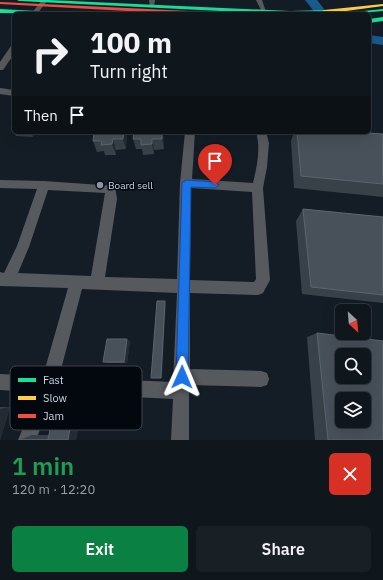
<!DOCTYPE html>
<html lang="en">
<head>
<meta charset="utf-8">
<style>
	body { margin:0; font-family:"IBM Plex Sans",sans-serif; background:#181f25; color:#f1f3f6; height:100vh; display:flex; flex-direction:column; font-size:15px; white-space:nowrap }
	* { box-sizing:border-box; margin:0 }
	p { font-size:13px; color:#9b9fa3 }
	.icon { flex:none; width:22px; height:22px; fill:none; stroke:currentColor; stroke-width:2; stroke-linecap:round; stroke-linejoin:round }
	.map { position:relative; height:440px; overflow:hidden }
	.details { display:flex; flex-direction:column; background:#0f161c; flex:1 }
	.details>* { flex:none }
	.hud { position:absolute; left:12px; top:12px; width:359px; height:122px; border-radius:6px; box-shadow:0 4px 16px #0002,0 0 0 1px #2f353b; background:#0f161c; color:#f1f3f6; overflow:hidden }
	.needle { width:26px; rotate:154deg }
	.tools { position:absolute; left:335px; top:304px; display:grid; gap:8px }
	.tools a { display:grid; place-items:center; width:36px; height:36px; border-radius:6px; background:#0f161c; box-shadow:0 4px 16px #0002,0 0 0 1px #2f353b; font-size:20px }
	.pin { position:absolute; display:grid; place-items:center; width:34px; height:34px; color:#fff; margin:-41px -17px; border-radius:50% 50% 50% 0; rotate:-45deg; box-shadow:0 0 4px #0007 }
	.pin .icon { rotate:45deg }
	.me { position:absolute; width:44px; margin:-22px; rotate:1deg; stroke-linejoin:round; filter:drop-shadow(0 0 3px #0008) }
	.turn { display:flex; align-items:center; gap:14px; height:84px; padding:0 12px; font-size:18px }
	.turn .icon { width:52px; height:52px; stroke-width:2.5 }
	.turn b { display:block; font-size:28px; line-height:34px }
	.then { display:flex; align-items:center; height:38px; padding:0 12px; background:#0003; gap:8px; font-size:15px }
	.round { display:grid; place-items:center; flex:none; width:42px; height:42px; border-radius:6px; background:#181f25 }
	.overview { display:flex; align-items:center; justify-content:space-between; height:68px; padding:0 12px }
	h1 { font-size:24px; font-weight:600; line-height:30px; color:#1e9e55 }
	.primary-button { display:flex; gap:8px; margin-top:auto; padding:8px 12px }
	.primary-button a { flex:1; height:46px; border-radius:6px; background:#0b8043; color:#fff; font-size:16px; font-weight:600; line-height:46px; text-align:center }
	.primary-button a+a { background:#181f25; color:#f1f3f6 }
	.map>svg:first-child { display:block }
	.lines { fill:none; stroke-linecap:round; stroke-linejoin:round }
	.river { fill:#1a5a8e; fill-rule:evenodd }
	.street { fill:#565a5e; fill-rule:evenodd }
	.fast { fill:#16e098; fill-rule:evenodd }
	.slow { fill:#ffcf43; fill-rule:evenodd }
	.jam { fill:#f24e42; fill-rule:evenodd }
	.wall { fill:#384048 }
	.shaded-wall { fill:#232b34 }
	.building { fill:#485059; stroke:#5c656e; fill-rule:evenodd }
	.route { fill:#1a73e8; stroke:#114b97 }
	.poi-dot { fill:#8a95a0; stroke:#03070e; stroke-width:1.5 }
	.labels { text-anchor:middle; stroke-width:3; stroke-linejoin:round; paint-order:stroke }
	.poi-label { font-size:10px; fill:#cad5e1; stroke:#03070e; text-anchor:start }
	.key { fill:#03070e; stroke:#3f454d; stroke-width:1 }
	.key-label { font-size:11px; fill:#cad5e1 }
</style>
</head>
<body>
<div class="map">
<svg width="383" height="440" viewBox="0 0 383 440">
	<rect width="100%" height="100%" fill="#141d26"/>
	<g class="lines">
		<path class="river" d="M 305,0 L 317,0 L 328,14 L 316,14 Z
			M 369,35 L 383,37 L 383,45 L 369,43 Z"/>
		<path class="street" d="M 42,0 L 48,0 L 37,14 L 31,14 Z
			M 149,0 L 155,0 L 154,7 L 150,7 Z
			M 256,0 L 262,0 L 266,12 L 262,12 Z
			M 11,46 L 14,46 L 14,54 L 3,70 L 0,70 L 0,62 Z
			M 0,88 L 14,90 L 14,96 L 0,94 Z
			M 185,132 L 195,132 L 192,179 L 253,183 C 257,166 261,149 256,132 L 266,132 L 269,143 L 267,167 L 263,188 L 270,280 L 263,293 L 258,295 L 190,293 L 190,369 L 261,371 L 267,373 L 269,379 L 267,385 L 261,387 L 189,385 L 189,440 L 171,440 L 173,399 L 54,393 L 36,440 L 18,440 L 38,392 L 0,390 L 0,374 L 43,376 L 68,288 L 0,286 L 0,272 L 4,273 L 17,246 L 37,189 L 0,188 L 0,180 L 44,181 L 115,186 L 117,199 L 105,277 L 177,279 L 180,183 ZM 191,188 L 252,192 L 256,279 L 254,282 L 190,280 ZM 48,190 L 105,193 L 91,276 L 18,273 L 29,247 ZM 82,289 L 177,293 L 173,382 L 59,377 Z"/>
		<path class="fast" d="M 17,0 L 49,0 L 290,11 L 324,10 L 327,12 L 324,14 L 279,14 L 19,1 Z
			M 0,9 L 56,12 L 59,14 L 0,13 Z
			M 383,9 L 383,11 L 350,14 L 353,12 Z
			M 383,17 L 383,21 L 369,23 L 369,19 Z"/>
		<path class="slow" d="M 383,4 L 383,6 L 324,14 L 321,12 L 324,10 Z"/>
		<path class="jam" d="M 0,2 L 211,12 L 214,14 L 182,14 L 0,4 Z"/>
	</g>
	<path class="wall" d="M 14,124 L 14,132 L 35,132 L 33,137 L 16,136 L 11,128 Z
		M 127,132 L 126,149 L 116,150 L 116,155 L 105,155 L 104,151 L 97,152 L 93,141 Z
		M 163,132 L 164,149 L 154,150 L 154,154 L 143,155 L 142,149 L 136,149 L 133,139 Z
		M 294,132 L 354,132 L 383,134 L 383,197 L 294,188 L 291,141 Z
		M 303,209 L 383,217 L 383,303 L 302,294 L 296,221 Z
		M 317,333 L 383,440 L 315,440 L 307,337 Z
		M 130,341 L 127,363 L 108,363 L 103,362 Z
		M 83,396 L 76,440 L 19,440 L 32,435 L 49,435 L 56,398 L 66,397 Z
		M 0,407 L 10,407 L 0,440 Z"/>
	<path class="shaded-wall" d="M 30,132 L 35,132 L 33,137 Z
		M 124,132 L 127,132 L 126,149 L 123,139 Z
		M 162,132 L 163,132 L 164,149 L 162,139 Z
		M 113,139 L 116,150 L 116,155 L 112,144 Z
		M 152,139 L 154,150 L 154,154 L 152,144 Z
		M 165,301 L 166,304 L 162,378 L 161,378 Z
		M 127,339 L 130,341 L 127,363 L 124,362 Z
		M 83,396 L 76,440 L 68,440 L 75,398 Z
		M 10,407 L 0,440 L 0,409 Z"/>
	<path class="building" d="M 14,124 L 14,129 L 11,128 Z
		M 94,132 L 124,132 L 123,139 L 113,139 L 112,144 L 101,145 L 102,141 L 93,141 Z
		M 134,132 L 162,132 L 162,139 L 152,139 L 152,144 L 141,145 L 141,139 L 133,139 Z
		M 297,132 L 354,132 L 383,134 L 383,184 L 301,176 Z
		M 303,209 L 383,217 L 383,295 L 311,287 Z
		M 157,301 L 165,301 L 161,378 L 151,378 Z
		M 317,333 L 383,341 L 383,440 L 328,440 ZM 342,355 L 364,355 L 364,377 L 342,377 ZM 342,399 L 364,399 L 364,421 L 342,421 Z
		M 107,339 L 127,339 L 124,362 L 103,362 Z
		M 56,398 L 75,398 L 68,440 L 19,440 L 48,440 Z"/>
	<path class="route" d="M 186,180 L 215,182 L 219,185 L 215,188 L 191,187 L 188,377 L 187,381 L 182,383 L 178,381 L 176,377 L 182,183 Z"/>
	<circle class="poi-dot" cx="100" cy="185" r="4"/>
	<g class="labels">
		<g class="poi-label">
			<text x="108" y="189">Board sell</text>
		</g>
	</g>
	<rect x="10" y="366" width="132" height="64" rx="6" class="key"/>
	<rect x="18" y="378" width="18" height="4" fill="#16e098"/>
	<rect x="18" y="396" width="18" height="4" fill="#ffcf43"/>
	<rect x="18" y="414" width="18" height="4" fill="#f24e42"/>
	<g class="key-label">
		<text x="43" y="384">Fast</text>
		<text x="43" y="402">Slow</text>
		<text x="43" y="420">Jam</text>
	</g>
</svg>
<div class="tools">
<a><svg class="needle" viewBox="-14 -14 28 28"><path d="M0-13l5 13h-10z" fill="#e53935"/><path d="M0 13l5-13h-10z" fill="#9b9fa3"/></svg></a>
<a><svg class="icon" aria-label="search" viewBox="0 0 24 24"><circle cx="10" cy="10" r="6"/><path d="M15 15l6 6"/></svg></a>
<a><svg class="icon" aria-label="layers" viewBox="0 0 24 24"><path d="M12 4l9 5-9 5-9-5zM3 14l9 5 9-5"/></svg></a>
</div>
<div class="pin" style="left:215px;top:185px;background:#d93025"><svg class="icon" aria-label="arrive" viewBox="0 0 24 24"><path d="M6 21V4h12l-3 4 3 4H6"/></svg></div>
<svg class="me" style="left:182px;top:377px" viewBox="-20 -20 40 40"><path d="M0-17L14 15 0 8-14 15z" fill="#1a73e8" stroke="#fff" stroke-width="4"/></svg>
<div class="hud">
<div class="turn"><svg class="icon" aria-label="right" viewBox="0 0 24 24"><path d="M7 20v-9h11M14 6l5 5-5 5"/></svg><div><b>100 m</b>Turn right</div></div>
<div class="then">Then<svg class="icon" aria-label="arrive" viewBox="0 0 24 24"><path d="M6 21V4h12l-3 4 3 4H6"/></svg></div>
</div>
</div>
<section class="details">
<div class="overview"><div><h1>1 min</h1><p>120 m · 12:20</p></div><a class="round" style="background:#d93025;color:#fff"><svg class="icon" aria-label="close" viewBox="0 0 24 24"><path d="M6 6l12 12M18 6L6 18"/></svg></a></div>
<div class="primary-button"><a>Exit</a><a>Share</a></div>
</section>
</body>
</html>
